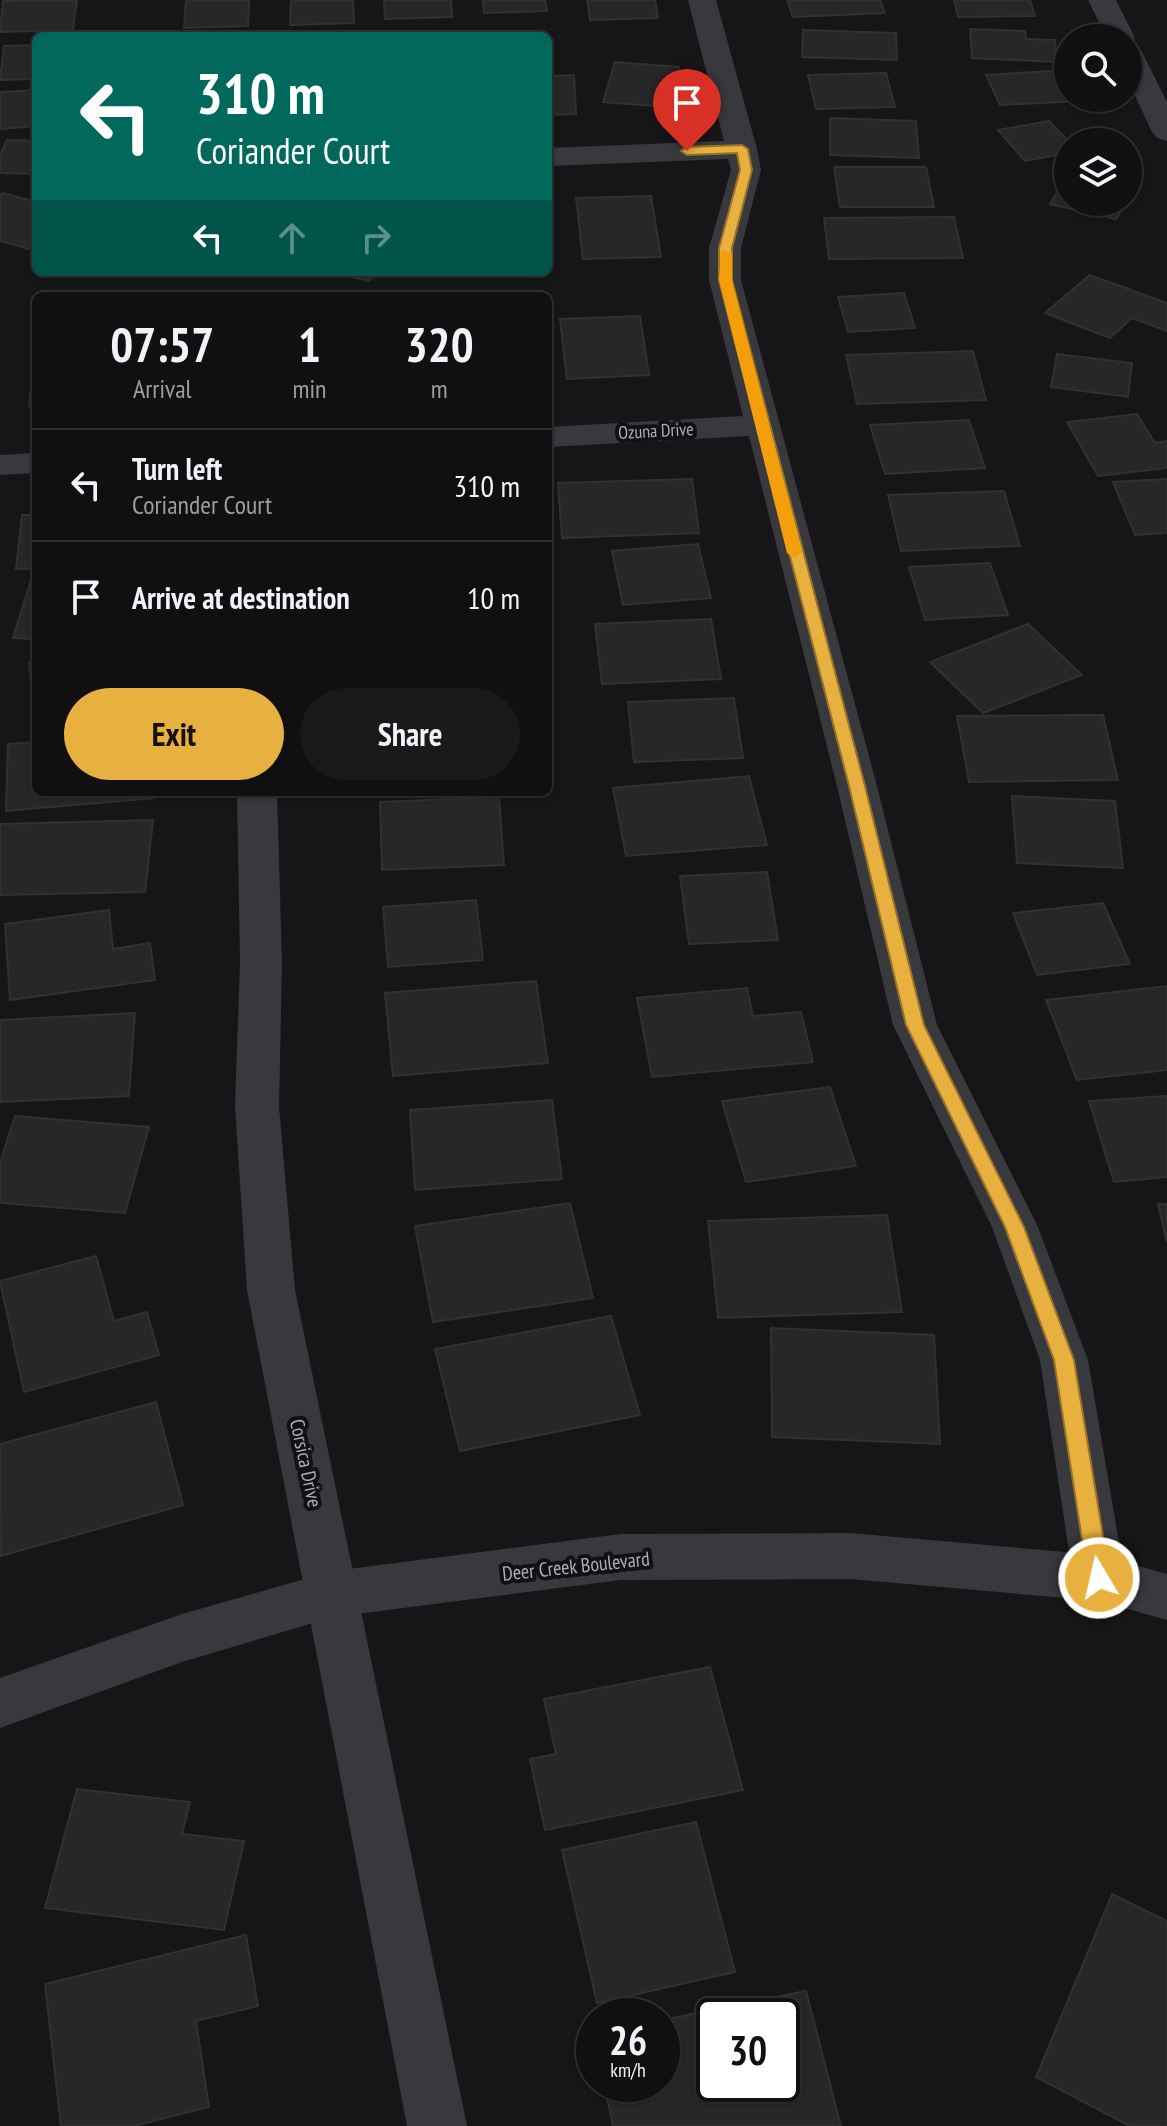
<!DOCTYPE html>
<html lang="en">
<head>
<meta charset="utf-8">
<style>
	body { margin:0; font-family:"PT Sans Narrow",sans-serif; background:#19191b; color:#f1f3f6; height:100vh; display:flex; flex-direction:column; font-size:30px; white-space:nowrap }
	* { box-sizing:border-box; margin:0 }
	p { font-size:26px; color:#9c9d9f }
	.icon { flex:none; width:44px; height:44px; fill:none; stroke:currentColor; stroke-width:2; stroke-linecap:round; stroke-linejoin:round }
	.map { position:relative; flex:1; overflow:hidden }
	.sheet { position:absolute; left:32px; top:292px; width:520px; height:504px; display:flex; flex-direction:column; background:#101012; border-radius:12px; box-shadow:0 2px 6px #0004,0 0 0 2px #303032 }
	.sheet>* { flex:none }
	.banner { position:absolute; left:32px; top:32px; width:520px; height:244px; border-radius:12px; box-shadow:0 2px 6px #0004,0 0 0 2px #303032; background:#00695c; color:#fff; overflow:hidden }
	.fabs { position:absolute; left:1054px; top:24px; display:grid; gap:16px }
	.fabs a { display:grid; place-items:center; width:88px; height:88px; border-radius:50%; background:#101012; box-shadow:0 2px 6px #0004,0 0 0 2px #303032; font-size:40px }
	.speed { position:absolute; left:576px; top:1998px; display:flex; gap:16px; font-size:40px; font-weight:700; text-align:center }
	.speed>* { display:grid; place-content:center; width:104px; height:104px; border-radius:50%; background:#101012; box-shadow:0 2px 6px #0004,0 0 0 2px #303032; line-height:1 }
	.speed small { font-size:20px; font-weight:400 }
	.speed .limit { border:4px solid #111; border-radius:12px; background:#fff; color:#111 }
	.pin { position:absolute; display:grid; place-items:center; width:68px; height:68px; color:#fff; margin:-82px -34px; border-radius:50% 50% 50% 0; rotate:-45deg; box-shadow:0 0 8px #0007 }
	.pin .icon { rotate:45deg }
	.me { position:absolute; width:88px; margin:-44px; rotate:351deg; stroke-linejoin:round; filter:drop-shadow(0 0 6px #0008) }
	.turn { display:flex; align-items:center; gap:28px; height:168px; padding:0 32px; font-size:36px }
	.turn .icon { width:104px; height:104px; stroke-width:2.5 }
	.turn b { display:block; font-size:56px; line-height:68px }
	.lanes { display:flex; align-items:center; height:76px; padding:0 32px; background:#0003; justify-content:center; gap:40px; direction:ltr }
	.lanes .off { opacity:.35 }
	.eta { display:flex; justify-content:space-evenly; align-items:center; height:136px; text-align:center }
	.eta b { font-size:48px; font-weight:800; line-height:56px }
	.action { display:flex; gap:16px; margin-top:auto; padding:16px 32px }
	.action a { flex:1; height:92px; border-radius:48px; background:#e8b03e; color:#111; font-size:32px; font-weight:800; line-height:92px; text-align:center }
	.action a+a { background:#19191b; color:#f1f3f6 }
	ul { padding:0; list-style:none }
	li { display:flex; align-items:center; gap:24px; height:112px; padding:0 32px; border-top:2px solid #303032 }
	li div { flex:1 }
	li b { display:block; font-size:30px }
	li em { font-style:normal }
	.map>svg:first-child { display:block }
	.building { fill:#272729; stroke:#313134; stroke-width:2; fill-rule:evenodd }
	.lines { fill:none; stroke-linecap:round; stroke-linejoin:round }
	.minor { fill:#38393d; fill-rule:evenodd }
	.tertiary { fill:#38393d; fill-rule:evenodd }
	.route { fill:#e8b03e; stroke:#977228; stroke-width:2 }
	.slow { fill:#f59e0b }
	.labels { text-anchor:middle; stroke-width:8; stroke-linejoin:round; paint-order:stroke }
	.far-street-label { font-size:18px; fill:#a9aeb8; stroke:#111113 }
	.street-label { font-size:20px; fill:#a9aeb8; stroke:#111113 }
</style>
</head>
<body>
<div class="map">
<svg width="1167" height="2126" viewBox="0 0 1167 2126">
	<rect width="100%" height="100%" fill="#161618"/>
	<path class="building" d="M 77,0 L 73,30 L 0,32 L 3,1 Z
		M 186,0 L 249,0 L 248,26 L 184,28 Z
		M 291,0 L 353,0 L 354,23 L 290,25 Z
		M 384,0 L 451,0 L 452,17 L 385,19 Z
		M 483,0 L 545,0 L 547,11 L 484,13 Z
		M 587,0 L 655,0 L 658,18 L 590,20 Z
		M 787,0 L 880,0 L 885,13 L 793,17 Z
		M 954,0 L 1030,0 L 1035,16 L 958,17 Z
		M 970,29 L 1025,31 L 1026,39 L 1055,40 L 1057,62 L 972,58 Z
		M 803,30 L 896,33 L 897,60 L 802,57 Z
		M 36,45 L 36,79 L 0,80 L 4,46 Z
		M 615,62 L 679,67 L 668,107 L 603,102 Z
		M 1066,70 L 1068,98 L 1082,101 L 1000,105 L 986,75 Z
		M 886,73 L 895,107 L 816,109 L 808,75 Z
		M 574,75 L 576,114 L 548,115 L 548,76 Z
		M 36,90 L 36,126 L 0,129 L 0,92 Z
		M 830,118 L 916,121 L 919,158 L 830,155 Z
		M 1049,121 L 1069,142 L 1068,153 L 1025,161 L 998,130 Z
		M 7,140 L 36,141 L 36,174 L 0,173 L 0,155 Z
		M 834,167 L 926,167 L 934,207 L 840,207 Z
		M 1128,174 L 1142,177 L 1128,200 Z
		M 1068,175 L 1068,202 L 1127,202 L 1116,219 L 1050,204 Z
		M 3,193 L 36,202 L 36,251 L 0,241 L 0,195 Z
		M 651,196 L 661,257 L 583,259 L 576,198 Z
		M 954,217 L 963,258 L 829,259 L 824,218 Z
		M 329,272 L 378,272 L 369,281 Z
		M 1090,275 L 1167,303 L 1167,331 L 1132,318 L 1110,338 L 1045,313 Z
		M 904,293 L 915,328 L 848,332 L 838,297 Z
		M 640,316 L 649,375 L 567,379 L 560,319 Z
		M 36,338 L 36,405 L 29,406 Z
		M 973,351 L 986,400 L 857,404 L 846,355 Z
		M 1057,354 L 1132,363 L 1128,397 L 1051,387 Z
		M 1137,414 L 1155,443 L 1167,441 L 1167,468 L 1098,476 L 1067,422 Z
		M 969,420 L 985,468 L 885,474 L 870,425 Z
		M 692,479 L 699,533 L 562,538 L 558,483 Z
		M 1167,479 L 1167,533 L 1135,535 L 1113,482 Z
		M 1004,491 L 1020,546 L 901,551 L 888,495 Z
		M 22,515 L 36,515 L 36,568 L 16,569 Z
		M 698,544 L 711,598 L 623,605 L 612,551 Z
		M 990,563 L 1008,615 L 925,620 L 909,567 Z
		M 31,580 L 36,580 L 36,639 L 13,638 Z
		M 711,619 L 721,679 L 602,684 L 595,624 Z
		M 1028,624 L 1082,675 L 983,713 L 930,662 Z
		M 36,662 L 36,725 L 29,663 Z
		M 734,698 L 743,758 L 634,762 L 628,702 Z
		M 1103,715 L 1118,780 L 969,782 L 957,716 Z
		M 36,742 L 36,792 L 154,792 L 154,798 L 6,811 L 8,744 Z
		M 749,776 L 767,845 L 626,856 L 613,788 Z
		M 1012,796 L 1115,801 L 1123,868 L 1017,863 Z
		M 499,797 L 504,865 L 382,870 L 380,802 Z
		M 153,820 L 145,892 L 0,895 L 0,824 Z
		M 767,872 L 778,940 L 689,944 L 680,876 Z
		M 476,900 L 483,960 L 388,967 L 383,907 Z
		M 1103,903 L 1130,964 L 1037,975 L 1013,913 Z
		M 109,910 L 113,949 L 150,943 L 155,980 L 10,1000 L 5,924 Z
		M 536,981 L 548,1063 L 393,1076 L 385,993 Z
		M 1167,986 L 1167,1070 L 1077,1080 L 1046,1000 Z
		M 747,988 L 753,1016 L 801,1012 L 813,1062 L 652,1077 L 637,998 Z
		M 135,1013 L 129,1096 L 0,1102 L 0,1020 Z
		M 830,1087 L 856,1166 L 746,1182 L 722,1101 Z
		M 1167,1096 L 1167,1177 L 1114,1182 L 1089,1101 Z
		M 552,1100 L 562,1179 L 415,1190 L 410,1110 Z
		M 15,1116 L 149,1127 L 125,1213 L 0,1203 L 0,1163 Z
		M 570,1203 L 593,1298 L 433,1322 L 415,1226 Z
		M 1158,1204 L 1167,1204 L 1167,1243 Z
		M 887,1215 L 902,1312 L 718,1318 L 708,1221 Z
		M 96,1256 L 114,1321 L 147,1312 L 159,1355 L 24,1392 L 0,1281 Z
		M 611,1316 L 640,1415 L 460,1451 L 435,1349 Z
		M 771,1328 L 934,1335 L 940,1444 L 772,1437 Z
		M 156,1402 L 183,1505 L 1,1556 L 0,1444 Z
		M 710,1667 L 743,1790 L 545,1830 L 530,1759 L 556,1754 L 544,1699 Z
		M 77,1789 L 190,1802 L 182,1834 L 244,1841 L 224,1930 L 45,1908 Z
		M 696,1822 L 735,1972 L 597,2003 L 562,1850 Z
		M 1112,1894 L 1167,1921 L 1167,2126 L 1130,2126 L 1036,2077 Z
		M 246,1935 L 258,2006 L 196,2021 L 209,2107 L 134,2126 L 61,2126 L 45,1984 Z
		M 806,1991 L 841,2126 L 613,2126 L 604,2084 L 662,2084 L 662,2020 ZM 714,2016 L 782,2016 L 782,2084 L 714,2084 Z"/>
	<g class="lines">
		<path class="minor" d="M 688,0 L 716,0 L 757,149 L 761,170 L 741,248 L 741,280 L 877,786 L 937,1025 L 1038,1227 L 1088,1360 L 1125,1578 L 1117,1594 L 1099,1601 L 1081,1594 L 1073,1578 L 1040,1360 L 992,1227 L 893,1025 L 837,786 L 749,436 L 548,447 L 548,427 L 743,416 L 709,280 L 709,248 L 731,170 L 728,159 L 548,166 L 548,148 L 724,141 Z
			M 1088,0 L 1116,0 L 1135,38 L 1130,44 L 1138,46 L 1142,52 L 1167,102 L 1167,141 L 1157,138 L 1152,132 L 1128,81 L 1128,38 L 1107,38 Z
			M 36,453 L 36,473 L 0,475 L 0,455 Z
			M 237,792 L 277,792 L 282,962 L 279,1107 L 295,1290 L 467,2126 L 407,2126 L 247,1290 L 235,1107 L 240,962 Z"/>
		<path class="tertiary" d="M 850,1533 L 1099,1555 L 1167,1574 L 1167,1620 L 1099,1601 L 850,1579 L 621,1580 L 333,1617 L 182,1662 L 0,1728 L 0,1678 L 182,1614 L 333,1571 L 621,1534 Z"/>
	</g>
	<path class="route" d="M 742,145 L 748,149 L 752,170 L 732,248 L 732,280 L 865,786 L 924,1025 L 1024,1227 L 1074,1360 L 1110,1578 L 1107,1584 L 1099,1587 L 1092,1584 L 1088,1578 L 1054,1360 L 1005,1227 L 906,1025 L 849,786 L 719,280 L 719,248 L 740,170 L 737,153 L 687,155 L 681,151 L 687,147 Z"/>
	<path class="slow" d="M 721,250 L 732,253 L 732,280 L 802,553 L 795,558 L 787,553 L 719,280 Z"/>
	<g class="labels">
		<g class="far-street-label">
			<text transform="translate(656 431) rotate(-3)" y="6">Ozuna Drive</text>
		</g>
		<g class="street-label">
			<text transform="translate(306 1463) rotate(78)" y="7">Corsica Drive</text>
			<text transform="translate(576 1566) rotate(-6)" y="7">Deer Creek Boulevard</text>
		</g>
	</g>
</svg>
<div class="fabs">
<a><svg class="icon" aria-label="search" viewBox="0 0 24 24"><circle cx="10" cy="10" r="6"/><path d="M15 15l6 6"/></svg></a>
<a><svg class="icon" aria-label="layers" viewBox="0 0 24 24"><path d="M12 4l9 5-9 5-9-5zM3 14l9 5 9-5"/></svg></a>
</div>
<div class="speed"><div>26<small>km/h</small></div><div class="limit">30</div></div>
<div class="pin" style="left:687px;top:151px;background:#d93025"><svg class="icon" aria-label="arrive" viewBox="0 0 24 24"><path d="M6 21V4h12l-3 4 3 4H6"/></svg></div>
<svg class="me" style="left:1099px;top:1578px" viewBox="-20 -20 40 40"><circle r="17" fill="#e8b03e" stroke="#fff" stroke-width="3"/><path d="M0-11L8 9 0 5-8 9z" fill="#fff"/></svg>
<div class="banner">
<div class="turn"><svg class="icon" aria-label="left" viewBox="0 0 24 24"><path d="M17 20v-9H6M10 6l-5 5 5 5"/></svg><div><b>310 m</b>Coriander Court</div></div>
<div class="lanes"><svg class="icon" aria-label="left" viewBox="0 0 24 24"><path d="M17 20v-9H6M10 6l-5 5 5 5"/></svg><svg class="icon off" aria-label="ahead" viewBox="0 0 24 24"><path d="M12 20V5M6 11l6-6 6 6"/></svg><svg class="icon off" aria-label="right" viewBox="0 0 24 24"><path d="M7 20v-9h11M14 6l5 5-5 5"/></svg></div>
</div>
<section class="sheet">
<div class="eta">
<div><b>07:57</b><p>Arrival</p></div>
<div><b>1</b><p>min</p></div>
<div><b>320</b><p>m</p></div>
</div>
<ul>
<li><svg class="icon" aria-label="left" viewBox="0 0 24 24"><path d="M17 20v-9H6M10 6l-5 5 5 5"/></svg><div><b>Turn left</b><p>Coriander Court</p></div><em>310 m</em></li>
<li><svg class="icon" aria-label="arrive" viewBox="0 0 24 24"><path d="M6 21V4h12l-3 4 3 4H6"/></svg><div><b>Arrive at destination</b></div><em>10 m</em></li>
</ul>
<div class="action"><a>Exit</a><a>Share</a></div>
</section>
</div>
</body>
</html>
